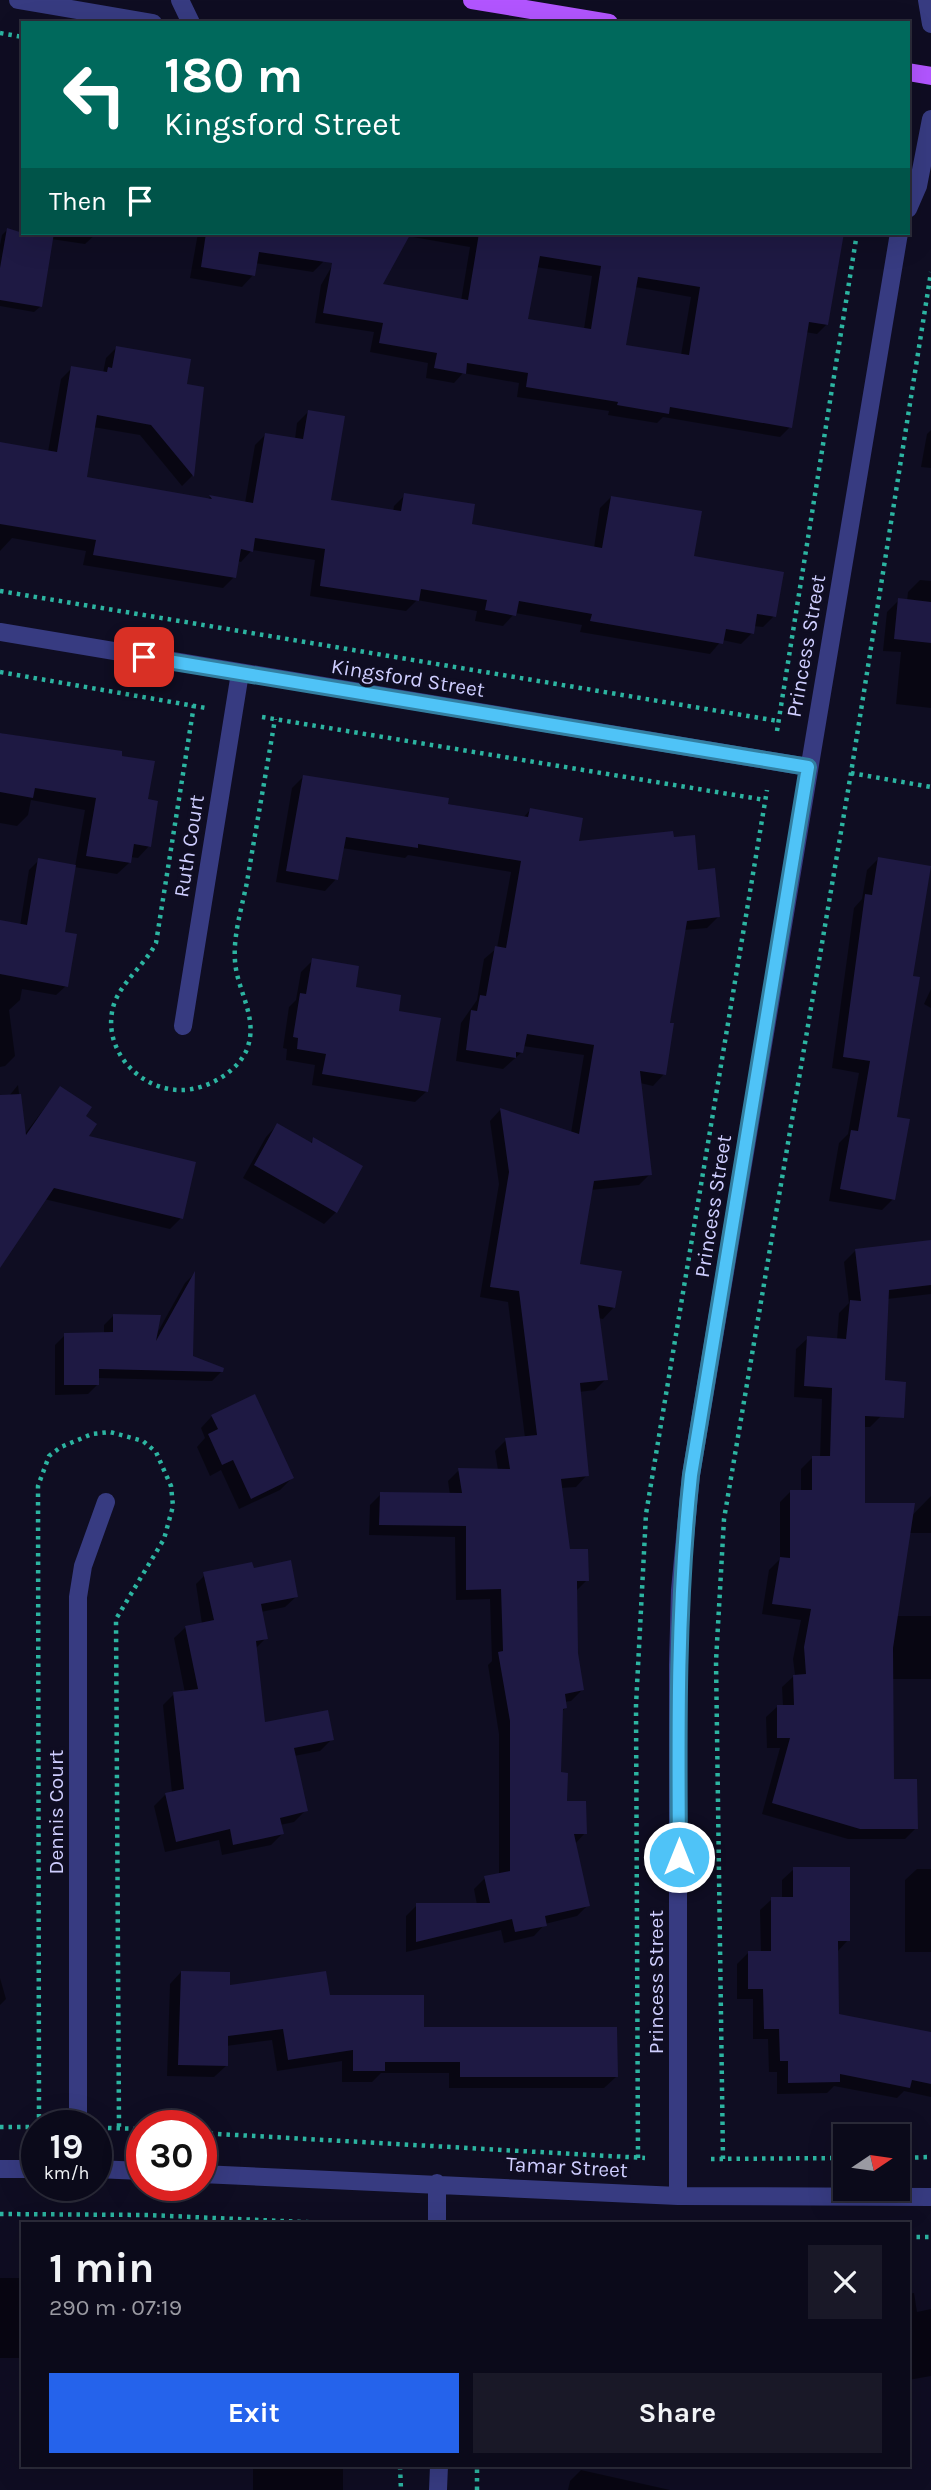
<!DOCTYPE html>
<html lang="en">
<head>
<meta charset="utf-8">
<style>
	body { margin:0; font-family:Karla,sans-serif; background:#191827; color:#f1f3f6; height:100vh; display:flex; flex-direction:column; font-size:26px; white-space:nowrap }
	* { box-sizing:border-box; margin:0 }
	p { font-size:23px; color:#9a9aa2 }
	.icon { flex:none; width:38px; height:38px; fill:none; stroke:currentColor; stroke-width:2; stroke-linecap:round; stroke-linejoin:round }
	.map { position:relative; flex:1; overflow:hidden }
	.sheet { position:absolute; left:21px; top:2222px; width:889px; height:245px; display:flex; flex-direction:column; background:#0b0a1a; border-radius:0px; box-shadow:0 7px 28px #0002,0 0 0 2px #2b2b39 }
	.sheet>* { flex:none }
	.top-card { position:absolute; left:21px; top:21px; width:889px; height:214px; border-radius:0px; box-shadow:0 7px 28px #0002,0 0 0 2px #2b2b39; background:#00695c; color:#fff; overflow:hidden }
	.needle { width:46px; rotate:77deg }
	.tools { position:absolute; left:833px; top:2124px; display:grid; gap:14px }
	.tools a { display:grid; place-items:center; width:77px; height:77px; border-radius:0px; background:#0b0a1a; box-shadow:0 7px 28px #0002,0 0 0 2px #2b2b39; font-size:35px }
	.speed { position:absolute; left:21px; top:2110px; display:flex; gap:14px; font-size:35px; font-weight:700; text-align:center }
	.speed>* { display:grid; place-content:center; width:91px; height:91px; border-radius:50%; background:#0b0a1a; box-shadow:0 7px 28px #0002,0 0 0 2px #2b2b39; line-height:1 }
	.speed small { font-size:18px; font-weight:400 }
	.speed .limit { border:10px solid #d22; background:#fff; color:#111 }
	.pin { position:absolute; display:grid; place-items:center; width:60px; height:60px; color:#fff; margin:-30px; border-radius:14px; box-shadow:0 4px 10px #0006 }
	.me { position:absolute; width:77px; margin:-38px; rotate:0deg; stroke-linejoin:round; filter:drop-shadow(0 0 5px #0008) }
	.turn { display:flex; align-items:center; gap:24px; height:147px; padding:0 28px; font-size:32px }
	.turn .icon { width:91px; height:91px; stroke-width:2.5 }
	.turn b { display:block; font-size:49px; line-height:60px }
	.then { display:flex; align-items:center; height:66px; padding:0 28px; background:#0003; gap:14px; font-size:26px }
	.round { display:grid; place-items:center; flex:none; width:74px; height:74px; border-radius:0px; background:#191827 }
	.head { display:flex; align-items:center; justify-content:space-between; height:119px; padding:0 28px }
	h1 { font-size:42px; font-weight:700; line-height:52px }
	.button { display:flex; gap:14px; margin-top:auto; padding:14px 28px }
	.button a { flex:1; height:80px; border-radius:0px; background:#2563eb; color:#fff; font-size:28px; font-weight:700; line-height:80px; text-align:center }
	.button a+a { background:#191827; color:#f1f3f6 }
	.map>svg:first-child { display:block }
	.shadow { fill:#0007; fill-rule:evenodd }
	.building { fill:#1e1943; fill-rule:evenodd }
	.lines { fill:none; stroke-linecap:round; stroke-linejoin:round }
	.path { stroke:#2cb4a1; stroke-width:4.5; stroke-dasharray:3.5 5; stroke-linecap:butt }
	.minor { stroke:#373b81; stroke-width:18 }
	.major { stroke:#b255ff; stroke-width:18 }
	.route-casing { stroke:#337fa1; stroke-width:18 }
	.route { stroke:#4fc3f7; stroke-width:12 }
	.labels { text-anchor:middle; stroke-width:7; stroke-linejoin:round; paint-order:stroke }
	.street-label { font-size:21px; fill:#cfceff; stroke:#0f0d22 }
</style>
</head>
<body>
<div class="map">
<svg width="931" height="2490" viewBox="0 0 931 2490">
	<rect width="100%" height="100%" fill="#0f0d22"/>
	<path class="shadow" d="M 7,230 L 31,234 L 97,233 L 85,244 L 51,239 L 40,307 L 34,312 L 0,306 L 0,245 L 2,235 Z
		M 198,233 L 328,233 L 324,261 L 313,272 L 255,263 L 253,275 L 242,287 L 190,278 Z
		M 351,233 L 836,233 L 842,234 L 827,324 L 817,334 L 805,332 L 790,427 L 780,437 L 663,417 L 657,423 L 608,415 L 609,411 L 517,397 L 519,383 L 463,373 L 454,383 L 426,378 L 428,363 L 370,352 L 374,332 L 315,323 L 321,285 ZM 407,236 L 470,247 L 461,301 L 380,285 ZM 536,267 L 592,276 L 584,329 L 526,320 ZM 635,287 L 691,297 L 681,355 L 624,346 Z
		M 117,347 L 185,386 L 202,389 L 192,476 L 182,486 L 140,435 L 93,427 L 85,478 L 207,500 L 210,497 L 245,503 L 255,445 L 266,434 L 295,439 L 297,423 L 308,412 L 329,502 L 393,512 L 394,506 L 405,495 L 470,526 L 594,548 L 600,508 L 611,497 L 774,616 L 763,627 L 753,626 L 752,633 L 741,644 L 722,640 L 710,654 L 580,632 L 582,625 L 515,613 L 503,626 L 475,621 L 477,611 L 417,600 L 406,611 L 310,596 L 315,560 L 252,550 L 241,562 L 237,561 L 234,577 L 223,588 L 83,565 L 86,551 L 12,538 L 0,551 L 0,444 L 48,452 L 61,379 L 72,368 L 103,373 L 106,358 Z
		M 931,430 L 931,468 L 921,467 L 927,434 Z
		M 920,580 L 931,581 L 931,708 L 896,704 L 901,652 L 883,651 L 887,612 L 899,600 L 907,601 L 908,592 Z
		M 0,733 L 120,753 L 146,801 L 149,846 L 138,858 L 130,857 L 129,863 L 117,874 L 74,867 L 63,934 L 66,986 L 56,995 L 22,989 L 20,1000 L 9,1010 L 15,1056 L 5,1066 L 0,1067 L 0,922 L 20,926 L 29,870 L 39,860 L 75,867 L 85,810 L 31,800 L 28,815 L 17,826 L 0,823 Z
		M 303,777 L 523,818 L 530,810 L 577,843 L 696,872 L 718,917 L 707,928 L 684,930 L 668,1024 L 664,1074 L 653,1086 L 640,1083 L 650,1174 L 639,1185 L 591,1190 L 578,1266 L 614,1307 L 603,1319 L 598,1318 L 606,1379 L 595,1390 L 579,1392 L 587,1475 L 576,1487 L 561,1488 L 568,1551 L 587,1580 L 575,1592 L 576,1654 L 582,1690 L 571,1701 L 564,1702 L 565,1708 L 561,1713 L 560,1774 L 566,1803 L 585,1833 L 575,1844 L 588,1905 L 577,1916 L 545,1924 L 534,1936 L 504,1943 L 501,1930 L 406,1952 L 406,1916 L 417,1905 L 477,1905 L 474,1889 L 485,1878 L 499,1875 L 499,1734 L 488,1665 L 492,1661 L 490,1599 L 456,1600 L 455,1537 L 369,1535 L 370,1505 L 381,1494 L 450,1495 L 448,1481 L 459,1470 L 498,1470 L 495,1451 L 506,1440 L 525,1438 L 508,1302 L 480,1297 L 499,1184 L 490,1121 L 500,1110 L 571,1133 L 584,1055 L 523,1046 L 522,1052 L 503,1069 L 456,1061 L 461,1023 L 477,1000 L 484,959 L 497,948 L 511,872 L 408,855 L 405,858 L 342,848 L 336,879 L 325,891 L 276,882 L 292,788 Z
		M 879,858 L 899,1052 L 893,1199 L 882,1210 L 829,1201 L 839,1143 L 848,1134 L 859,1073 L 832,1068 L 854,908 L 862,899 L 867,870 Z
		M 313,960 L 354,988 L 397,1012 L 427,1091 L 415,1102 L 312,1085 L 315,1065 L 286,1060 L 287,1049 L 283,1048 L 289,1007 L 296,1000 L 301,972 Z
		M 931,989 L 931,1008 L 924,1004 Z
		M 18,1085 L 24,1135 L 60,1088 L 83,1117 L 86,1137 L 181,1218 L 170,1229 L 44,1199 L 0,1249 L 0,1107 Z
		M 277,1125 L 309,1144 L 313,1140 L 336,1212 L 324,1224 L 243,1178 L 266,1137 Z
		M 931,1242 L 931,1294 L 887,1299 L 881,1416 L 870,1427 L 863,1427 L 863,1504 L 893,1535 L 931,1496 L 931,1533 L 896,1533 L 896,1616 L 931,1616 L 931,1679 L 891,1679 L 893,1781 L 916,1828 L 905,1839 L 848,1839 L 762,1814 L 780,1748 L 767,1748 L 766,1717 L 778,1706 L 783,1706 L 782,1687 L 795,1675 L 793,1659 L 801,1620 L 762,1614 L 769,1570 L 780,1559 L 780,1502 L 791,1491 L 801,1491 L 801,1469 L 812,1458 L 820,1458 L 822,1399 L 794,1397 L 796,1349 L 808,1338 L 837,1340 L 839,1313 L 849,1303 L 844,1262 L 855,1251 Z
		M 193,1275 L 192,1357 L 222,1371 L 212,1381 L 98,1378 L 98,1384 L 88,1394 L 55,1395 L 55,1345 L 65,1335 L 104,1334 L 104,1325 L 114,1315 L 155,1337 L 185,1283 Z
		M 212,1416 L 292,1478 L 280,1490 L 239,1509 L 221,1470 L 210,1476 L 197,1447 L 205,1438 L 201,1428 Z
		M 252,1570 L 297,1596 L 285,1607 L 261,1612 L 266,1638 L 255,1649 L 264,1725 L 332,1739 L 320,1751 L 294,1756 L 306,1810 L 294,1822 L 280,1825 L 282,1834 L 271,1845 L 222,1855 L 219,1840 L 165,1852 L 154,1806 L 165,1795 L 172,1793 L 163,1705 L 174,1694 L 185,1693 L 174,1638 L 186,1627 L 202,1624 L 196,1584 L 207,1573 Z
		M 794,1869 L 848,1940 L 837,1952 L 838,2015 L 931,2034 L 931,2097 L 904,2091 L 897,2098 L 834,2086 L 827,2093 L 777,2094 L 777,2072 L 769,2072 L 768,2039 L 753,2039 L 753,1999 L 737,1999 L 737,1964 L 749,1952 L 761,1952 L 760,1910 L 772,1899 L 782,1899 L 782,1880 Z
		M 917,1869 L 931,1869 L 931,1952 L 905,1952 L 905,1880 Z
		M 181,1972 L 228,1987 L 328,1997 L 422,2029 L 616,2077 L 604,2088 L 449,2088 L 449,2073 L 381,2073 L 372,2082 L 342,2082 L 342,2061 L 277,2071 L 272,2040 L 226,2046 L 226,2066 L 214,2077 L 167,2076 L 170,1984 Z
		M 0,1978 L 6,1999 L 0,2005 Z
		M 0,2278 L 23,2278 L 23,2358 L 0,2358 Z
		M 914,2293 L 917,2312 L 931,2309 L 931,2376 L 908,2380 L 908,2294 Z
		M 253,2466 L 343,2466 L 343,2490 L 253,2490 Z
		M 581,2470 L 670,2490 L 568,2490 L 570,2481 Z"/>
	<path class="building" d="M 7,228 L 23,233 L 54,233 L 42,307 L 0,300 L 0,268 Z
		M 206,233 L 411,233 L 383,284 L 468,300 L 479,233 L 844,233 L 828,325 L 809,322 L 792,428 L 670,407 L 669,414 L 617,405 L 618,402 L 526,387 L 528,373 L 467,363 L 466,374 L 434,368 L 437,353 L 379,343 L 383,323 L 323,313 L 332,263 L 259,252 L 255,276 L 201,267 ZM 540,256 L 601,266 L 591,329 L 528,319 ZM 638,277 L 700,287 L 689,355 L 626,345 Z
		M 116,346 L 191,359 L 187,384 L 204,387 L 194,477 L 151,425 L 97,415 L 87,477 L 212,499 L 209,495 L 253,503 L 265,433 L 303,439 L 308,410 L 345,416 L 331,500 L 401,511 L 404,493 L 475,504 L 472,524 L 602,548 L 611,496 L 702,511 L 694,556 L 784,572 L 776,617 L 757,614 L 754,634 L 726,629 L 723,644 L 590,621 L 592,614 L 519,601 L 516,616 L 485,610 L 487,600 L 421,589 L 419,601 L 320,586 L 325,549 L 255,538 L 253,552 L 241,549 L 236,578 L 93,555 L 96,540 L 0,524 L 0,442 L 57,452 L 71,366 L 107,372 L 108,367 L 112,368 Z
		M 898,598 L 931,602 L 931,643 L 894,639 Z
		M 0,733 L 122,751 L 122,756 L 155,761 L 148,799 L 158,801 L 151,847 L 134,844 L 131,863 L 86,856 L 96,798 L 35,788 L 33,798 L 0,792 Z
		M 303,775 L 449,798 L 448,804 L 528,817 L 530,808 L 583,818 L 579,841 L 673,831 L 674,837 L 695,835 L 698,870 L 715,868 L 720,917 L 687,921 L 670,1023 L 674,1023 L 666,1075 L 640,1071 L 652,1175 L 594,1181 L 580,1264 L 622,1271 L 615,1308 L 598,1305 L 608,1380 L 580,1383 L 589,1476 L 561,1479 L 570,1549 L 588,1549 L 589,1581 L 577,1581 L 578,1653 L 584,1690 L 565,1694 L 567,1708 L 563,1709 L 561,1772 L 568,1773 L 567,1801 L 586,1801 L 587,1834 L 574,1834 L 590,1906 L 545,1916 L 547,1926 L 515,1932 L 512,1919 L 416,1942 L 416,1903 L 490,1903 L 484,1876 L 510,1871 L 510,1721 L 498,1652 L 503,1651 L 501,1589 L 466,1590 L 466,1526 L 379,1525 L 380,1492 L 462,1493 L 458,1468 L 510,1469 L 505,1438 L 537,1435 L 519,1291 L 490,1287 L 509,1172 L 500,1108 L 579,1134 L 594,1045 L 527,1034 L 523,1053 L 516,1052 L 516,1058 L 466,1050 L 471,1010 L 477,1011 L 480,995 L 486,996 L 495,946 L 506,948 L 521,861 L 418,844 L 418,848 L 346,837 L 338,880 L 286,871 Z
		M 878,857 L 931,866 L 913,976 L 920,977 L 897,1117 L 910,1119 L 895,1200 L 840,1189 L 851,1130 L 858,1131 L 870,1061 L 843,1057 L 865,894 L 872,895 Z
		M 38,858 L 76,865 L 65,932 L 77,934 L 68,987 L 0,974 L 0,920 L 27,925 Z
		M 312,958 L 359,966 L 356,987 L 401,995 L 399,1011 L 441,1018 L 428,1092 L 322,1074 L 326,1054 L 297,1049 L 298,1038 L 293,1037 L 300,993 L 306,994 Z
		M 60,1086 L 92,1107 L 86,1116 L 97,1124 L 89,1136 L 196,1162 L 183,1219 L 54,1188 L 0,1268 L 0,1095 L 21,1094 L 26,1135 Z
		M 277,1123 L 312,1143 L 313,1137 L 363,1166 L 337,1213 L 254,1165 Z
		M 931,1240 L 931,1285 L 889,1290 L 885,1380 L 906,1382 L 904,1418 L 865,1416 L 865,1503 L 915,1503 L 893,1648 L 894,1779 L 917,1779 L 918,1829 L 860,1829 L 772,1803 L 790,1738 L 777,1738 L 777,1705 L 794,1705 L 793,1675 L 806,1674 L 804,1647 L 811,1609 L 772,1604 L 780,1557 L 790,1558 L 790,1490 L 812,1490 L 812,1456 L 830,1456 L 832,1388 L 804,1386 L 807,1336 L 846,1339 L 850,1300 L 861,1301 L 855,1249 Z
		M 195,1271 L 193,1356 L 224,1368 L 223,1372 L 99,1369 L 99,1385 L 64,1385 L 64,1333 L 113,1332 L 113,1314 L 161,1315 L 156,1341 Z
		M 255,1394 L 294,1478 L 251,1499 L 233,1460 L 222,1465 L 208,1434 L 218,1429 L 211,1415 Z
		M 291,1560 L 298,1597 L 261,1604 L 268,1639 L 256,1641 L 265,1722 L 328,1710 L 334,1740 L 294,1748 L 308,1811 L 280,1818 L 284,1834 L 233,1845 L 230,1829 L 176,1842 L 165,1793 L 184,1789 L 173,1692 L 198,1689 L 185,1626 L 214,1620 L 203,1572 L 252,1562 L 254,1568 Z
		M 793,1867 L 850,1867 L 850,1941 L 838,1941 L 839,2014 L 931,2032 L 931,2084 L 912,2080 L 910,2088 L 840,2074 L 840,2082 L 788,2083 L 788,2061 L 780,2061 L 779,2029 L 764,2029 L 763,1989 L 748,1989 L 748,1951 L 771,1951 L 771,1897 L 793,1897 Z
		M 181,1971 L 230,1972 L 230,1985 L 326,1971 L 330,1995 L 424,1995 L 424,2027 L 617,2027 L 618,2077 L 460,2077 L 460,2062 L 385,2062 L 385,2071 L 353,2071 L 353,2050 L 288,2060 L 283,2029 L 228,2036 L 228,2066 L 178,2065 Z"/>
	<g class="lines">
		<path class="path" d="M 0,33 L 23,37
			M 0,591 L 778,721
			M 0,672 L 206,708
			M 194,705 L 156,943 C 145,965 122,981 114,1004 C 100,1048 139,1091 182,1090 C 206,1090 238,1072 247,1049 C 259,1018 237,991 235,961 C 233,935 242,907 247,882 C 256,828 266,773 275,719
			M 262,717 L 765,800
			M 777,731 L 857,233
			M 851,773 L 931,787
			M 39,2126 L 38,1486 L 49,1456 L 61,1447 L 92,1434 L 110,1432 L 143,1441 L 156,1452 L 171,1486 L 173,1506 L 164,1539 L 116,1619 L 119,2128
			M 0,2127 L 37,2127
			M 108,2128 L 142,2129
			M 201,2133 L 645,2158
			M 638,2158 L 636,1705 L 646,1514 L 767,790
			M 898,2158 L 931,2157
			M 711,2159 L 845,2158
			M 723,2159 L 716,1661 L 724,1519 L 851,773 L 931,272
			M 0,2214 L 148,2215 L 348,2224
			M 908,2237 L 931,2237
			M 400,2466 L 401,2490
			M 477,2490 L 477,2466"/>
		<path class="minor" d="M 18,0 L 153,23
			M 180,0 L 191,23
			M 927,0 L 931,24
			M 908,209 L 918,186 L 931,119
			M 0,632 L 808,767
			M 183,1026 L 240,673
			M 78,2126 L 78,1597 L 83,1566 L 106,1502
			M 0,2169 L 37,2169
			M 96,2169 L 142,2171
			M 201,2174 L 678,2196 L 931,2197
			M 437,2183 L 437,2224
			M 678,2196 L 678,1665 L 680,1590 L 691,1475 L 899,233
			M 438,2490 L 439,2466"/>
		<path class="major" d="M 472,0 L 609,23
			M 908,72 L 931,76"/>
	</g>
	<g class="lines">
		<defs>
			<path id="route" d="M 144,657 L 808,767 L 691,1475 C 677,1603 678,1729 679,1857"/>
		</defs>
		<use href="#route" class="route-casing"/>
		<use href="#route" class="route"/>
	</g>
	<g class="labels">
		<g class="street-label">
			<text transform="translate(806 646) rotate(-80)" y="7">Princess Street</text>
			<text transform="translate(408 678) rotate(9)" y="7">Kingsford Street</text>
			<text transform="translate(189 846) rotate(-81)" y="7">Ruth Court</text>
			<text transform="translate(713 1206) rotate(-81)" y="7">Princess Street</text>
			<text transform="translate(56 1812) rotate(-90)" y="7">Dennis Court</text>
			<text transform="translate(656 1982) rotate(-90)" y="7">Princess Street</text>
			<text transform="translate(567 2167) rotate(3)" y="7">Tamar Street</text>
		</g>
	</g>
</svg>
<div class="tools">
<a><svg class="needle" viewBox="-14 -14 28 28"><path d="M0-13l5 13h-10z" fill="#e53935"/><path d="M0 13l5-13h-10z" fill="#9a9aa2"/></svg></a>
</div>
<div class="speed"><div>19<small>km/h</small></div><div class="limit">30</div></div>
<div class="pin" style="left:144px;top:657px;background:#d93025"><svg class="icon" aria-label="arrive" viewBox="0 0 24 24"><path d="M6 21V4h12l-3 4 3 4H6"/></svg></div>
<svg class="me" style="left:679px;top:1857px" viewBox="-20 -20 40 40"><circle r="17" fill="#4fc3f7" stroke="#fff" stroke-width="3"/><path d="M0-11L8 9 0 5-8 9z" fill="#fff"/></svg>
<div class="top-card">
<div class="turn"><svg class="icon" aria-label="left" viewBox="0 0 24 24"><path d="M17 20v-9H6M10 6l-5 5 5 5"/></svg><div><b>180 m</b>Kingsford Street</div></div>
<div class="then">Then<svg class="icon" aria-label="arrive" viewBox="0 0 24 24"><path d="M6 21V4h12l-3 4 3 4H6"/></svg></div>
</div>
<section class="sheet">
<div class="head"><div><h1>1 min</h1><p>290 m · 07:19</p></div><a class="round"><svg class="icon" aria-label="close" viewBox="0 0 24 24"><path d="M6 6l12 12M18 6L6 18"/></svg></a></div>
<div class="button"><a>Exit</a><a>Share</a></div>
</section>
</div>
</body>
</html>
